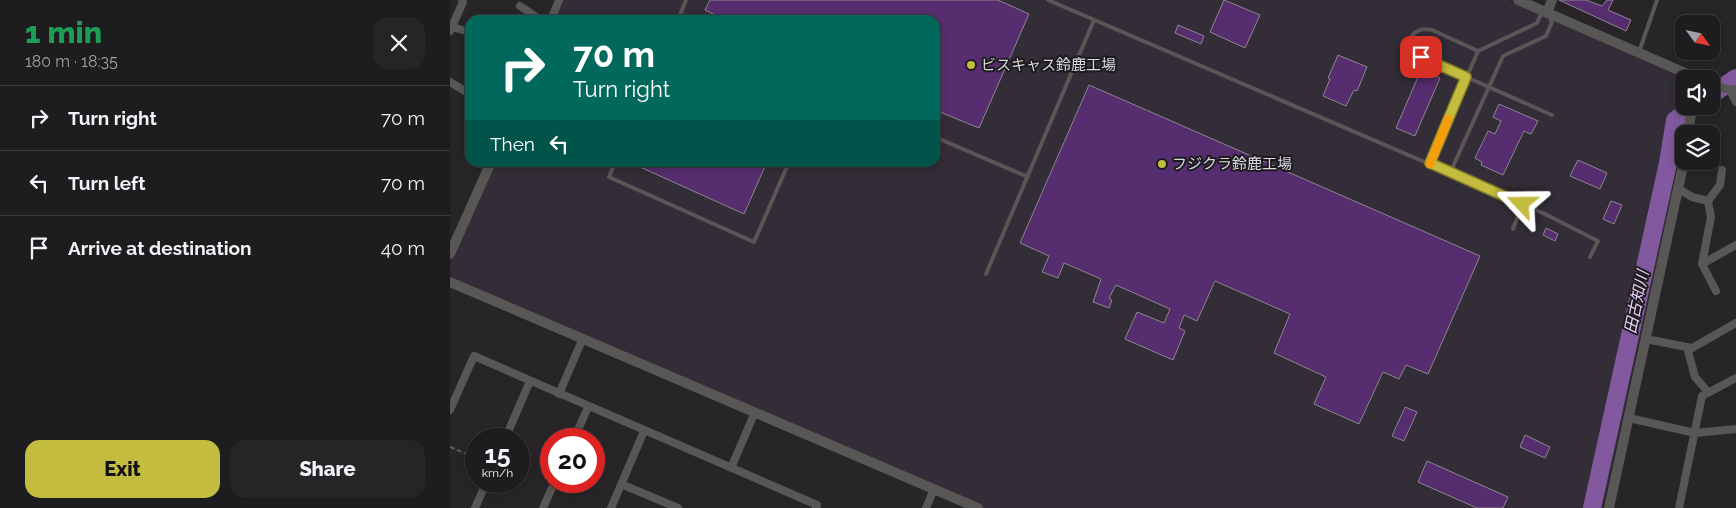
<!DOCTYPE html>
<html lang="en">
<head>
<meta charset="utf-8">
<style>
	body { margin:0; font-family:Raleway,"Noto Sans JP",sans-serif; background:#252527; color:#f1f3f6; height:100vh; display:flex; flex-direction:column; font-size:19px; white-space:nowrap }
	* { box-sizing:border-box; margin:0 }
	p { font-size:16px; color:#a0a1a4 }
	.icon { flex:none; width:28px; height:28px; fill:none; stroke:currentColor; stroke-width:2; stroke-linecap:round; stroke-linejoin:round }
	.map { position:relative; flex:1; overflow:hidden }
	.drawer { display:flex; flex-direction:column; background:#1d1c1e; width:450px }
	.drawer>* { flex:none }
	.banner { position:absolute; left:15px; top:15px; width:475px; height:152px; border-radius:15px; box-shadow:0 2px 8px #0003,0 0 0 1px #3b3a3c; background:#00695c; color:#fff; overflow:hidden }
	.needle { width:32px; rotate:123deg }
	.buttons { position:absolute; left:1225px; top:15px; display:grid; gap:10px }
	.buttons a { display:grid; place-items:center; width:45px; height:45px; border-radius:10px; background:#1d1c1e; box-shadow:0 2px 8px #0003,0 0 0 1px #3b3a3c; font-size:25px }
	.speed { position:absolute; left:15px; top:428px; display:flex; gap:10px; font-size:25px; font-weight:700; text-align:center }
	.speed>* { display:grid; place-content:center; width:65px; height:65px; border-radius:50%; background:#1d1c1e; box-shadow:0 2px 8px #0003,0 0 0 1px #3b3a3c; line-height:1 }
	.speed small { font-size:12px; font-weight:400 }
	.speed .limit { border:8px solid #d22; background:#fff; color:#111 }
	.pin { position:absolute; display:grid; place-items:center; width:42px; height:42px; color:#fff; margin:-21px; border-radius:10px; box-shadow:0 2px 8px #0006 }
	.me { position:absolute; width:55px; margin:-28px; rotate:293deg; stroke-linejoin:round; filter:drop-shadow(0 0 4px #0008) }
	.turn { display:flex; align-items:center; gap:18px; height:105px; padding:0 25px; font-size:22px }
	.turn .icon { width:65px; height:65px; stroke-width:2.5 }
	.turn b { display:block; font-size:35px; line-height:42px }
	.then { display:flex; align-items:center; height:48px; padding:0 25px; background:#0003; gap:10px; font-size:19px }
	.round { display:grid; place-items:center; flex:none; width:52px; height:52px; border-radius:15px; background:#252527 }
	.headline { display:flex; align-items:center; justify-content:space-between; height:85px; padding:0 25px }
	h1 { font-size:30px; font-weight:800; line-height:38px; color:#1e9e55 }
	.primary-button { display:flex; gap:10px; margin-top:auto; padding:10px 25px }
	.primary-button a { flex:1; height:58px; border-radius:15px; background:#c4bc3e; color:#111; font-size:20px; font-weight:800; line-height:58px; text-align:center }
	.primary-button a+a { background:#252527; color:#f1f3f6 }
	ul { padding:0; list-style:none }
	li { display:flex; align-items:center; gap:15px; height:65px; padding:0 25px; border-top:1px solid #3b3a3c }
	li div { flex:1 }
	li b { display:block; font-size:19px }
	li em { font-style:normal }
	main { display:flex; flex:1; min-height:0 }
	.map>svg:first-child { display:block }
	.built { fill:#322d36 }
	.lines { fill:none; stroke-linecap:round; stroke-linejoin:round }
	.river { stroke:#82599e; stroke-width:18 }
	.building { fill:#562d6f; stroke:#8b888d }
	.path { stroke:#615f62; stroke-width:2; stroke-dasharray:5 2.5; stroke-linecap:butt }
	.service { stroke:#585755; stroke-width:4 }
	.minor { stroke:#585755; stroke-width:8 }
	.tertiary { stroke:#585755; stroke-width:10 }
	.route-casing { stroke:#7f7a28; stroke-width:12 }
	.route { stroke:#c4bc3e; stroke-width:9 }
	.slow { stroke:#f59e0b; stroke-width:9 }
	.poi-dot { fill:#c4bc3e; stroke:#1d1b1f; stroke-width:2 }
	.labels { text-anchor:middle; stroke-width:4; stroke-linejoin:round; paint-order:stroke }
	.poi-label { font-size:15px; fill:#d8d7d9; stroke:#1d1b1f; text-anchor:start }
	.water-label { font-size:16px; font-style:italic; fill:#e8d2f8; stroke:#1d1b1f }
</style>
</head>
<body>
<main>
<section class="drawer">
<div class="headline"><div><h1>1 min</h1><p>180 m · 18:35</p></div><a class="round"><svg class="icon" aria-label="close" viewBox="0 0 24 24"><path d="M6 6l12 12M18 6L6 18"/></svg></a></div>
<ul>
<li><svg class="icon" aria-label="right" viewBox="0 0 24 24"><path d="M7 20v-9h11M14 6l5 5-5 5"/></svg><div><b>Turn right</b></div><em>70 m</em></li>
<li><svg class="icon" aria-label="left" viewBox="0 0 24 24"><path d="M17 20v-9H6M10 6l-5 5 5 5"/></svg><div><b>Turn left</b></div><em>70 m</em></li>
<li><svg class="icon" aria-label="arrive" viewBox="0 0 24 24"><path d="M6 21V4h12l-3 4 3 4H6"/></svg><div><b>Arrive at destination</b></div><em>40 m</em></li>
</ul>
<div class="primary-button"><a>Exit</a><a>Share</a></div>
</section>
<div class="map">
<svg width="1286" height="508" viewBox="0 0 1286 508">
	<rect width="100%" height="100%" fill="#272528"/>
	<path class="built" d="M 112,0 L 1058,0 L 1231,76 L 1234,80 L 1234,97 L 1229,109 L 1232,110 L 1227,138 L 1229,160 L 1153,508 L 535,508 L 1,278 L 0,264 L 45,163 L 485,162 L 485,20 L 104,20 Z"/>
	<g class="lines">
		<path class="river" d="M 1261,95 L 1286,78
			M 1142,508 L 1218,163 L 1225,120 L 1245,106"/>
	</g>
	<path class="building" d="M 260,0 L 548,0 L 579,14 L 529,128 L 485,110 L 485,20 L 268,20 L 269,17 L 255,10 Z
		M 774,0 L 810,15 L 795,48 L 760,32 Z
		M 1109,0 L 1136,0 L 1152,6 L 1157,0 L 1163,0 L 1158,10 L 1181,20 L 1176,31 Z
		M 728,25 L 754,36 L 751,44 L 725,33 Z
		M 888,55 L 917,67 L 907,91 L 904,90 L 896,106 L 873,96 L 880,79 L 878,78 Z
		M 971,70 L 990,78 L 965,136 L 946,128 Z
		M 639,85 L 1030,256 L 978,374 L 956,365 L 949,379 L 933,372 L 909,424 L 864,404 L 876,377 L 824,353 L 840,314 L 765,281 L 747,321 L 734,315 L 729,328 L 735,331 L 723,360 L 675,339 L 687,312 L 714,323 L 720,309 L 666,285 L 659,298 L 662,300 L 659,308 L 643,302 L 651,279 L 614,263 L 608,278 L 592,272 L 599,256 L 570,243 Z
		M 1049,104 L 1088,121 L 1081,134 L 1074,131 L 1053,175 L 1031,165 L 1032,162 L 1025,158 L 1038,131 L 1045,134 L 1051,121 L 1043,117 Z
		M 1128,160 L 1157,173 L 1150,189 L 1120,176 Z
		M 179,162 L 317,162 L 294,214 Z
		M 1161,201 L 1172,205 L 1164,224 L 1153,219 Z
		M 1096,228 L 1108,234 L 1105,241 L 1093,235 Z
		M 955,407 L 967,412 L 954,441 L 942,436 Z
		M 1075,435 L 1100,447 L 1095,458 L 1070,447 Z
		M 977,461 L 1058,497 L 1053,508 L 1027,508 L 968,482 Z"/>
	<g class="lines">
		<path class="path" d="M 0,447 L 26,458"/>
		<path class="service" d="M 598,0 L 1093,213 L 1148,241 L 1140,257
			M 228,20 L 236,0
			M 1028,51 L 982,30 C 973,28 962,30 960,41 C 960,44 960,47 961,49 C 963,52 968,55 971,57 L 1102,115
			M 1189,52 L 1207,0
			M 485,137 L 578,177
			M 165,162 L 159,177 L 304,242 L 339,162
			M 980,163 L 1028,51 L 1087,23 L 1090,16 L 1094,14
			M 1000,173 L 1053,56 L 1096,36 L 1102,22 L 1099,16
			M 1063,229 L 1072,205
			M 536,274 L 644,20"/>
		<path class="minor" d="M 70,6 L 91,20
			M 101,20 L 109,0
			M 2,27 L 20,32
			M 0,31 L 13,2 L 12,0
			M 0,82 L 20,94
			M 1261,84 L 1279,90 L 1286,89
			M 1280,90 L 1286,102
			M 1229,189 L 1242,197 L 1258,201 L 1261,217 L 1252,264 L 1286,245
			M 1258,201 L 1270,185 L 1272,170
			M 1252,264 L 1266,291
			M 1196,339 L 1242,348 L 1286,323
			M 1237,347 L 1245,377 L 1258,392
			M 109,394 L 133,338
			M 0,410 L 24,356 L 367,505 L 366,508
			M 1179,418 L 1245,433 L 1286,429
			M 55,439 L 80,381
			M 124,439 L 138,407
			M 281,468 L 305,412
			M 171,484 L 228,508
			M 25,508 L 37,481
			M 93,508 L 105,481
			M 161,508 L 194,431
			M 476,508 L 484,489
			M 1229,508 L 1252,396 L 1286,378"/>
		<path class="tertiary" d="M 1068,0 L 1249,79
			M 1097,13 L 1102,0
			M 1238,134 L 1242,106
			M 0,254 L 41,162
			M 0,282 L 528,508
			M 1159,508 L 1234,161"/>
	</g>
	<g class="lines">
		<defs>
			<path id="route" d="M 971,57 L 1016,77 L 980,163 L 1072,204"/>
		</defs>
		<use href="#route" class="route-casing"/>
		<use href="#route" class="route"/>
		<path class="slow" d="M 980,164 L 998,119"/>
	</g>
	<g class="poi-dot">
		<circle cx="521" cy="65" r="5"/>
		<circle cx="712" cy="164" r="5"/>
	</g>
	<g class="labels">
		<g class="poi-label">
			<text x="531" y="70">ビスキャス鈴鹿工場</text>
			<text x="722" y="169">フジクラ鈴鹿工場</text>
		</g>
		<g class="water-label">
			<text transform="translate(1186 302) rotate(-78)" y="6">田古知川</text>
		</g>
	</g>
</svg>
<div class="buttons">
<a><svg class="needle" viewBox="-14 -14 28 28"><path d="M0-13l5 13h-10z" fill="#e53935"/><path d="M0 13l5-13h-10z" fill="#a0a1a4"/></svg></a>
<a><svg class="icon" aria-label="sound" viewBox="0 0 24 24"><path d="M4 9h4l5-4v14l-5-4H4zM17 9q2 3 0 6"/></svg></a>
<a><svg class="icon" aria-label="layers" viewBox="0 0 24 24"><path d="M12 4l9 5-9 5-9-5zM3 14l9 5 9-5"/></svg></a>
</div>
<div class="speed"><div>15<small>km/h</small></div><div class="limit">20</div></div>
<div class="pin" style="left:971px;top:57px;background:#d93025"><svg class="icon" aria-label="arrive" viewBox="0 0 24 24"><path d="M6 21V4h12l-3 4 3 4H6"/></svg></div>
<svg class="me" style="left:1072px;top:204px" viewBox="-20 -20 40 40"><path d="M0-17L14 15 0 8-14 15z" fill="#c4bc3e" stroke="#fff" stroke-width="4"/></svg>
<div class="banner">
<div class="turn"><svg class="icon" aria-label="right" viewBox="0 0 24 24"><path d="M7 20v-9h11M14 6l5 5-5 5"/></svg><div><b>70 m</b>Turn right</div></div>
<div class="then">Then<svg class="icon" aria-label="left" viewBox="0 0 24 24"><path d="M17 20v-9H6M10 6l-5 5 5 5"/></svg></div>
</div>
</div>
</main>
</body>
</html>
